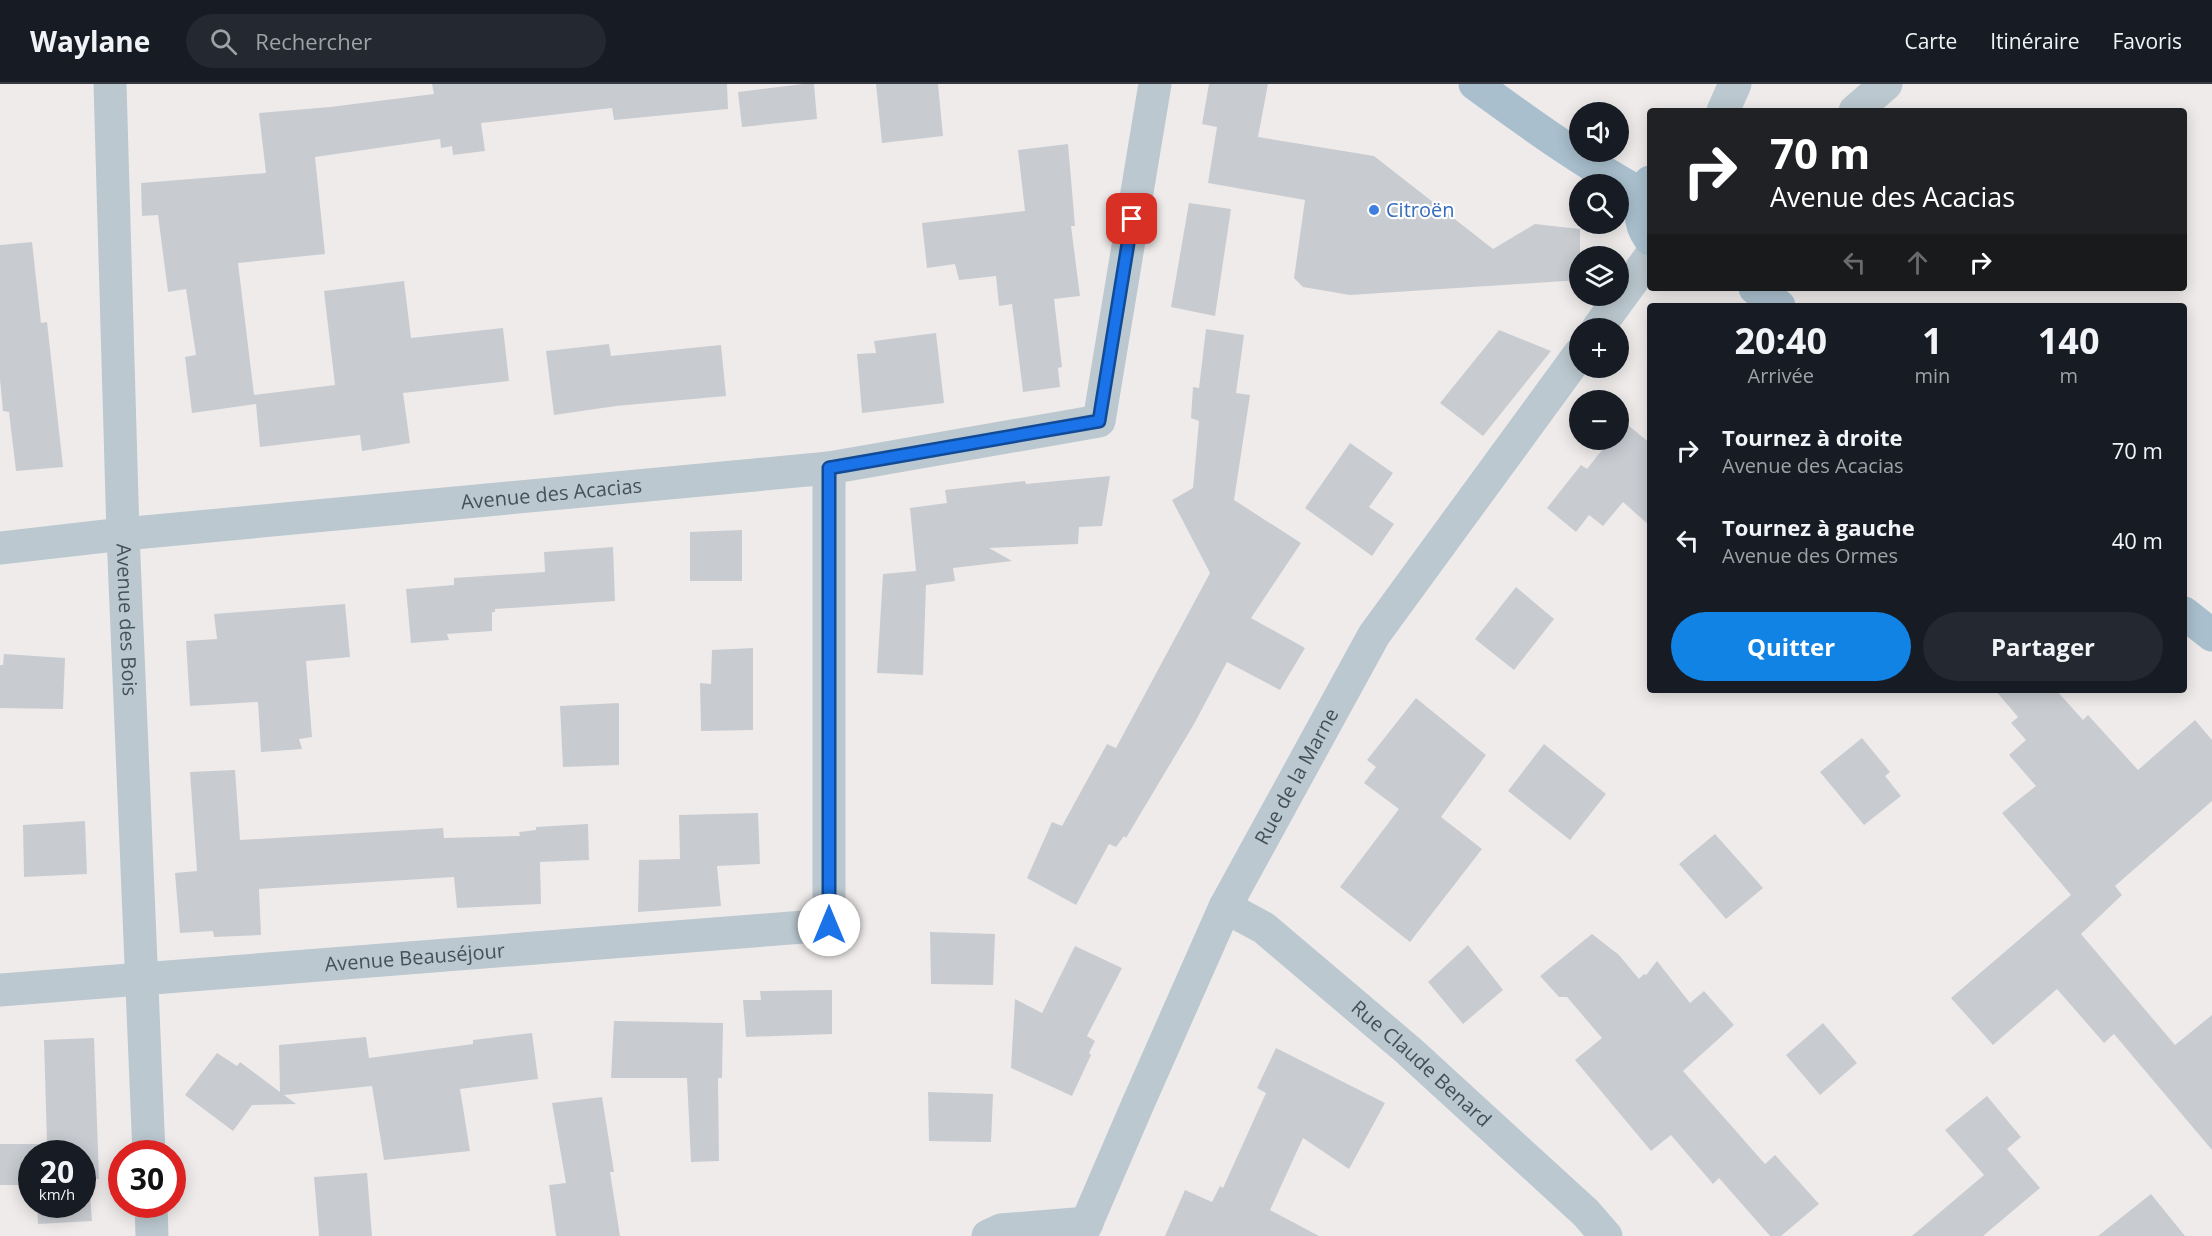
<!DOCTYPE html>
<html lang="fr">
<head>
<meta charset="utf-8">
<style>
	body { margin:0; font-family:"Open Sans",sans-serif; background:#242831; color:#f1f3f6; height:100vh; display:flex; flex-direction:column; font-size:22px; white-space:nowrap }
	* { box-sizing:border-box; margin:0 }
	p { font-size:20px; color:#9ea1a6 }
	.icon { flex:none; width:33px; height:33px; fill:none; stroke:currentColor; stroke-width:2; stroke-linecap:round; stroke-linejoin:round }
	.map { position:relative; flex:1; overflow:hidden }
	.side { position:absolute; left:1647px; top:219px; width:540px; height:390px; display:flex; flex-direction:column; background:#171b24; border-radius:6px; box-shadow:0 3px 15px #0003 }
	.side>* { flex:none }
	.guide { position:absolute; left:1647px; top:24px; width:540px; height:183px; border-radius:6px; box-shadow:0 3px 15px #0003; background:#202124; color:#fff; overflow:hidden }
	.controls { position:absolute; left:1569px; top:18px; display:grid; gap:12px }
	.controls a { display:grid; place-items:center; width:60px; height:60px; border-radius:50%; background:#171b24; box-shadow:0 3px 15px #0003; font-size:30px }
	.speed { position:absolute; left:18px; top:1056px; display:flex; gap:12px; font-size:30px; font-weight:700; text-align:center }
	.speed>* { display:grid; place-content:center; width:78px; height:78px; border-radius:50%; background:#171b24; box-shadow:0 3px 15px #0003; line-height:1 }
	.speed small { font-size:15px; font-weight:400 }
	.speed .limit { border:9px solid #d22; background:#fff; color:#111 }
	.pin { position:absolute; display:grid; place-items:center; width:51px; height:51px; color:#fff; margin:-26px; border-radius:12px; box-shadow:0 3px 9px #0006 }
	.me { position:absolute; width:66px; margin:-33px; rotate:0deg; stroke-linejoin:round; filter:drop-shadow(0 0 4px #0008) }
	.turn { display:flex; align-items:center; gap:21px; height:126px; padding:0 24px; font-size:27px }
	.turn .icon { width:78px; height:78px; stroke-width:2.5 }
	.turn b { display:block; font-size:42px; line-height:51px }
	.lanes { display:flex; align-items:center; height:57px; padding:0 24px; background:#0003; justify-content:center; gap:30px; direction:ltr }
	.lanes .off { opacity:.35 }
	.eta { display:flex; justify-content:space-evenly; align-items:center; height:102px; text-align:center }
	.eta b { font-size:36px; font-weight:700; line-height:42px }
	.primary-button { display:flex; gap:12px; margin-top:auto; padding:12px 24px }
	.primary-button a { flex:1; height:69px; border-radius:36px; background:#1083e4; color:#fff; font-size:24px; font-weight:700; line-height:69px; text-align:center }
	.primary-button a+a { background:#242831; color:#f1f3f6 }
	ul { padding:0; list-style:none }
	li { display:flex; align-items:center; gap:18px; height:90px; padding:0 24px }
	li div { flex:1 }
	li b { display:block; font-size:22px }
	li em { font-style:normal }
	header { display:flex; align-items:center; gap:36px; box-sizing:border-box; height:84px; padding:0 30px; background:#171b24; border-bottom:2px solid #363941 }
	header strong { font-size:28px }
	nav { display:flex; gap:33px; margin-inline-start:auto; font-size:21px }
	.search { width:420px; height:54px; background:#242831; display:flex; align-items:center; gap:15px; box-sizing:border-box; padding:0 21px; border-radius:33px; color:#9ea1a6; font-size:22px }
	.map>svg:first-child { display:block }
	.building { fill:#c8ccd1 }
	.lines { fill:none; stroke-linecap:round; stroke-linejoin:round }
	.minor { stroke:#bbc8cf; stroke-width:33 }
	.major { stroke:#a9bfcd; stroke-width:33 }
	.route-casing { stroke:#114b97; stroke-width:15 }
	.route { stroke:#1a73e8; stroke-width:10 }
	.shop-dot { fill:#3f7fe0; stroke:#fff; stroke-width:2 }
	.labels { text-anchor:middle; stroke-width:4.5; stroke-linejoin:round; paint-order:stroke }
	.shop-label { font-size:20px; fill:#366cbe; stroke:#fff; text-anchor:start }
	.street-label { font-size:20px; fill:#43515a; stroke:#fff }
</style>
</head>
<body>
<header>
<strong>Waylane</strong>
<div class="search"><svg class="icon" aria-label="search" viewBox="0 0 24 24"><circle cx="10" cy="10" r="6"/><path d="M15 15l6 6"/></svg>Rechercher</div>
<nav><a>Carte</a><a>Itinéraire</a><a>Favoris</a></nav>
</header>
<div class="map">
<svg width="2212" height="1152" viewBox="0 0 2212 1152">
	<rect width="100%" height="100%" fill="#efebeb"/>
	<path class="building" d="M 432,0 L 727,0 L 728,25 L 614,36 L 612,24 L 481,39 L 485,67 L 453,71 L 452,62 L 441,64 L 440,55 L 315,73 L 325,170 L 238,179 L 254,311 L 335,301 L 324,207 L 404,197 L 411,254 L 503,244 L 509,297 L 403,309 L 410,359 L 362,367 L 360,351 L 260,363 L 256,320 L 192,329 L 185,273 L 196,271 L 186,205 L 168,208 L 158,131 L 142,132 L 141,99 L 266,89 L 259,29 L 330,23 L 434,10 Z
		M 803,0 L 814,0 L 817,35 L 742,43 L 738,8 Z
		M 876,0 L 938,0 L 943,52 L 882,59 Z
		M 1209,0 L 1268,0 L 1258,53 L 1374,72 L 1493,165 L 1535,140 L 1580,145 L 1580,196 L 1350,211 L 1303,203 L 1294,194 L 1305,116 L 1208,99 L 1217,43 L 1202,40 Z
		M 1068,60 L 1075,142 L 1071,142 L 1080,212 L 1054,215 L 1062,283 L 1058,284 L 1060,303 L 1023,308 L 1012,220 L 999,222 L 996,192 L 959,196 L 955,180 L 927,184 L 922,139 L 1025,127 L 1018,66 Z
		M 1189,119 L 1231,125 L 1215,232 L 1171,223 Z
		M 32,158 L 41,239 L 47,238 L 63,383 L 16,387 L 9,328 L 3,327 L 0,295 L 0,161 Z
		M 1206,245 L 1244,251 L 1236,309 L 1250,311 L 1234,416 L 1301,459 L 1251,534 L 1305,564 L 1280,606 L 1227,578 L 1194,640 L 1126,754 L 1124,752 L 1116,763 L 1109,760 L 1076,821 L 1027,794 L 1052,738 L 1062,742 L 1107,660 L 1116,664 L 1210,489 L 1172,416 L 1193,404 L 1199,337 L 1191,334 L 1193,303 L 1199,304 Z
		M 1499,246 L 1551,267 L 1483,352 L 1440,319 Z
		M 936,249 L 944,319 L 862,329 L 857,270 L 876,269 L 874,257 Z
		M 609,260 L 611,272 L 721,261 L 726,312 L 616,322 L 554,331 L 546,267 Z
		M 1624,338 L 1650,359 L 1650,442 L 1623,418 L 1603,442 L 1589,431 L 1576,448 L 1547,424 L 1581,381 L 1587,385 L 1610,356 L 1618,356 L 1618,345 Z
		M 1350,359 L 1393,389 L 1369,423 L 1394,440 L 1372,472 L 1305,424 Z
		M 1110,392 L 1102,442 L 1079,443 L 1078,460 L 989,464 L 1012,477 L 953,484 L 955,497 L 926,501 L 923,591 L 877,589 L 883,490 L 916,487 L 910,424 L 947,419 L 945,406 L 1025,397 L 1026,400 Z
		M 742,446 L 742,497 L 690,497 L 690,448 Z
		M 613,463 L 615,517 L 495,525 L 495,528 L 492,528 L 492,547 L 447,550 L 449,556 L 411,559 L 406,505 L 454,501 L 454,494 L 545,488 L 544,468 Z
		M 1516,503 L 1554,535 L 1514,586 L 1475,555 Z
		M 345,520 L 350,573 L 306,577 L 312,653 L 299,655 L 302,665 L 261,668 L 258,618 L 190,622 L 186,557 L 217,555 L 214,530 Z
		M 753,564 L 753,646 L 701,647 L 700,599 L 711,600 L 712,566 Z
		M 4,570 L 65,574 L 63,625 L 0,624 L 0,581 L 3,581 Z
		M 1995,606 L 2056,606 L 2083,636 L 2088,631 L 2138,686 L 2195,636 L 2212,656 L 2212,717 L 2115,802 L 2122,811 L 2081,850 L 2175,961 L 2212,931 L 2212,1066 L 2114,950 L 2104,959 L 2057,905 L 1993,961 L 1951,914 L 2071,811 L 2002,729 L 2036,702 L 2009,671 L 2026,656 L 2011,639 L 2018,633 Z
		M 1416,614 L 1486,671 L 1441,733 L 1482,765 L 1410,858 L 1340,803 L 1399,725 L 1364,699 L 1376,683 L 1367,676 Z
		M 619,619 L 619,681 L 563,683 L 560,622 Z
		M 1862,654 L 1890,688 L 1885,692 L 1901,712 L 1864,741 L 1820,688 Z
		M 1544,660 L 1606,710 L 1570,756 L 1508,707 Z
		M 235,686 L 240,756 L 443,744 L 444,754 L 520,752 L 519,748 L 536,746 L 536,743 L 588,740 L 589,776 L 540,778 L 541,820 L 457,824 L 454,793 L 259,805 L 261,851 L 214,853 L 213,847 L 180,849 L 175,789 L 197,787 L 190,688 Z
		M 758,729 L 760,780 L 717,782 L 721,822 L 638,828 L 639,776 L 680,775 L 679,731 Z
		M 85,737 L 87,790 L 24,793 L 23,741 Z
		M 1715,750 L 1763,804 L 1726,835 L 1679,780 Z
		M 930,848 L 995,850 L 993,901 L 931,900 Z
		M 1592,850 L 1619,871 L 1639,895 L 1644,890 L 1646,891 L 1657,877 L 1690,919 L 1704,907 L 1734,941 L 1683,987 L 1765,1080 L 1775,1071 L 1819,1120 L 1781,1152 L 1770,1152 L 1719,1094 L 1713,1100 L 1671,1051 L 1651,1067 L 1575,976 L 1602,954 L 1567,913 L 1559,913 L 1540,892 Z
		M 1468,861 L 1503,906 L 1463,940 L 1428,898 Z
		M 1075,862 L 1122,884 L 1087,952 L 1095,957 L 1089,969 L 1091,971 L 1072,1012 L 1011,984 L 1015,915 L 1042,929 Z
		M 832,906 L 832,950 L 746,953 L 743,916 L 761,916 L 760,907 Z
		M 614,937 L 723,939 L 722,994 L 718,994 L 719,1077 L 691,1078 L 687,994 L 611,994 Z
		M 1823,939 L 1857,979 L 1820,1011 L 1786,971 Z
		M 532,949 L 538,995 L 460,1005 L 470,1067 L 384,1076 L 372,1002 L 284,1011 L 296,1020 L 252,1021 L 233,1047 L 185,1011 L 217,969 L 237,982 L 240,978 L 280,1008 L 279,961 L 366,953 L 369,974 L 473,960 L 473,956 Z
		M 94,954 L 99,1095 L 89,1095 L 92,1137 L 38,1140 L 37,1120 L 82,1120 L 82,1070 L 32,1070 L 32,1101 L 0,1101 L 0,1060 L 47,1060 L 44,956 Z
		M 1276,964 L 1385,1019 L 1349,1085 L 1303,1054 L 1270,1126 L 1319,1152 L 1165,1152 L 1185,1106 L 1212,1118 L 1220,1102 L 1223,1104 L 1266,1009 L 1257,1004 Z
		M 928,1008 L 993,1010 L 991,1058 L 929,1057 Z
		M 1987,1012 L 2021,1053 L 2007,1065 L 2040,1104 L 1983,1152 L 1912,1152 L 1984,1091 L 1945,1046 Z
		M 602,1013 L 614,1088 L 610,1088 L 620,1152 L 556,1152 L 549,1101 L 566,1099 L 552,1019 Z
		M 367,1089 L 372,1152 L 319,1152 L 314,1093 Z
		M 2151,1110 L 2185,1152 L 2098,1152 Z"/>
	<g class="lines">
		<g class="minor">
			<path id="s1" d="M 110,0 L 123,450 L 149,1070"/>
			<path d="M 1723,27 L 1735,0"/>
			<path d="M 1855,27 L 1886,0"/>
			<path d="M 1598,244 L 1650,173"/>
			<path id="s2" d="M 0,464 L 123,450 L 829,384 L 1099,337 L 1155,0"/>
			<path id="s3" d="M 1225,823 L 1264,844 L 1409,967 L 1586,1129 L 1606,1152"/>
			<path id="s4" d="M 0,906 L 829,841 L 829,384"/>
			<path d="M 151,1120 L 152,1152"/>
			<path d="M 988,1152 L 1001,1146 L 1087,1139"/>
			<path id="s5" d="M 1081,1152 L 1137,1022 L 1225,823 L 1374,551 L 1580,269"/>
		</g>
		<path class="major" d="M 1475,0 C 1530,40 1584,79 1643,111
			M 1650,98 C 1640,117 1636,136 1650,155
			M 1755,204 L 1779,222
			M 2184,529 L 2212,551"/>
	</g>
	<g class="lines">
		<defs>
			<path id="route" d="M 829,841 L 829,384 L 1099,337 L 1132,135"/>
		</defs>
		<use href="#route" class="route-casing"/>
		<use href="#route" class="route"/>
	</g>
	<circle class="shop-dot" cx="1374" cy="126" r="6"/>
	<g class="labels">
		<g class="shop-label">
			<text x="1386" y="133">Citroën</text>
		</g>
		<g class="street-label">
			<text dy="7" stroke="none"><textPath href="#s2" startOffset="554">Avenue des Acacias</textPath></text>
			<text dy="7" stroke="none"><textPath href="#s1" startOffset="536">Avenue des Bois</textPath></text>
			<text dy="7" stroke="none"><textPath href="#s5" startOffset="508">Rue de la Marne</textPath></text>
			<text dy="7" stroke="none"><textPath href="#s4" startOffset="416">Avenue Beauséjour</textPath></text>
			<text dy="7" stroke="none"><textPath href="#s3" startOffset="252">Rue Claude Benard</textPath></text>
		</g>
	</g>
</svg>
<div class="controls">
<a><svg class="icon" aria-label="sound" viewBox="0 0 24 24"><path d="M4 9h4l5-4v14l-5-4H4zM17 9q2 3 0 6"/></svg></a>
<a><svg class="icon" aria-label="search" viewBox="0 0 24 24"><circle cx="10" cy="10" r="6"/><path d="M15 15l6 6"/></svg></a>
<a><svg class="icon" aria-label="layers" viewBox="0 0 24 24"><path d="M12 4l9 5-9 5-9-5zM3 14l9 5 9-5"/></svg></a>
<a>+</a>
<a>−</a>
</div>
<div class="speed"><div>20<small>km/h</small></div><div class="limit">30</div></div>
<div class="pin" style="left:1132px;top:135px;background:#d93025"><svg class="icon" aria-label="arrive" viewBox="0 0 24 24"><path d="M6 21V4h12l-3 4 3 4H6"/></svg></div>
<svg class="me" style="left:829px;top:841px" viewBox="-20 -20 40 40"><circle r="19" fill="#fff"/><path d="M0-13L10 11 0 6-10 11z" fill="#1a73e8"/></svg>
<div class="guide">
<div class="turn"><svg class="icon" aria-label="right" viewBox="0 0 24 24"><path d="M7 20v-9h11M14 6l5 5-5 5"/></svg><div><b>70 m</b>Avenue des Acacias</div></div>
<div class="lanes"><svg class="icon off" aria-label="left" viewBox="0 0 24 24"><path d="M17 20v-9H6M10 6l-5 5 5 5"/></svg><svg class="icon off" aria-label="ahead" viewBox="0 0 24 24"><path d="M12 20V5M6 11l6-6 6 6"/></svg><svg class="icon" aria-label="right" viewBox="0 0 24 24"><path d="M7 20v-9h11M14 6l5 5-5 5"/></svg></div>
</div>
<section class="side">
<div class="eta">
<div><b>20:40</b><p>Arrivée</p></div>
<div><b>1</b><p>min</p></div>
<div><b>140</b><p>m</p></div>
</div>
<ul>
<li><svg class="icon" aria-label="right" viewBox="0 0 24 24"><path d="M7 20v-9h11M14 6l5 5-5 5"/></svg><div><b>Tournez à droite</b><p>Avenue des Acacias</p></div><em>70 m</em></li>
<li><svg class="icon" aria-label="left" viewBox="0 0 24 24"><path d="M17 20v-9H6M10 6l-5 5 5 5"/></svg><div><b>Tournez à gauche</b><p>Avenue des Ormes</p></div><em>40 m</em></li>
</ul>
<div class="primary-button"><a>Quitter</a><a>Partager</a></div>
</section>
</div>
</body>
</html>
